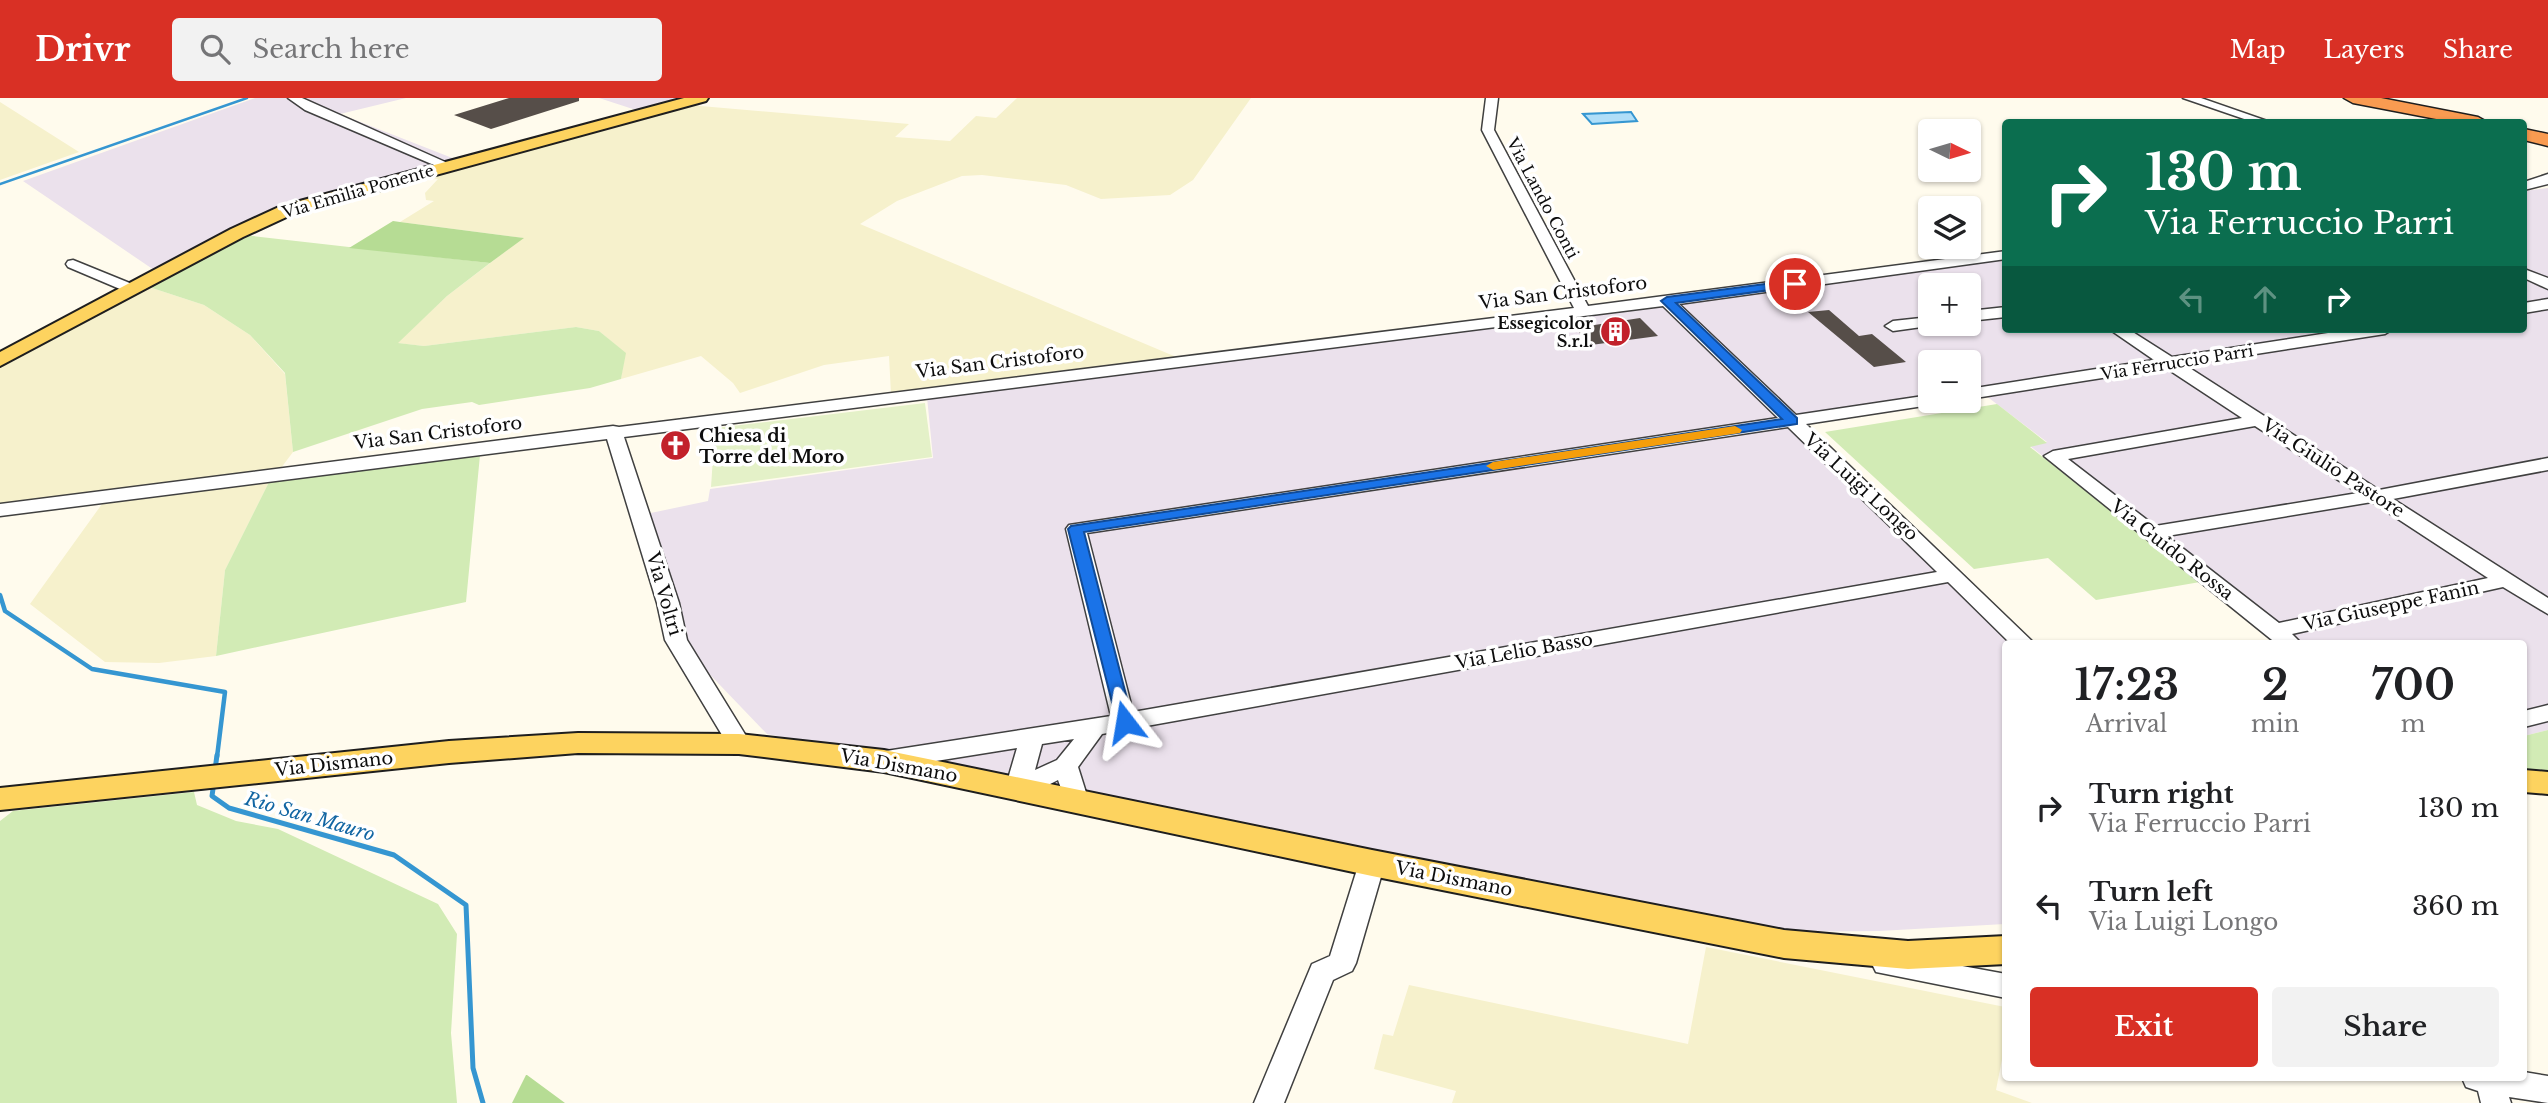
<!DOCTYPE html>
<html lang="en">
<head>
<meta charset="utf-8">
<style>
	body { margin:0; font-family:"Libre Baskerville",serif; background:#f2f2f2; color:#202124; height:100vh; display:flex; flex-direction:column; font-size:26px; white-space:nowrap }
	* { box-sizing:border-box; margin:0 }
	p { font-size:23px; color:#757577 }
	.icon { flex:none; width:38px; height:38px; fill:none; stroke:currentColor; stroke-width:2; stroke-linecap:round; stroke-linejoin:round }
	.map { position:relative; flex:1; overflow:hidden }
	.side { position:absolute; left:2002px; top:542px; width:525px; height:441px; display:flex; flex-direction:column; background:#fff; border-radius:7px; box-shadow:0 2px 5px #0004 }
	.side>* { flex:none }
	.hud { position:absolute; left:2002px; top:21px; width:525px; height:214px; border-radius:7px; box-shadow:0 2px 5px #0004; background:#0b6e4f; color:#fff; overflow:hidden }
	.needle { width:46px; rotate:95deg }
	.controls { position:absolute; left:1918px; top:21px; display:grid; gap:14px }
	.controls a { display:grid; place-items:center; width:63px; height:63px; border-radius:7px; background:#fff; box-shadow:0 2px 5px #0004; font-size:35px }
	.pin { position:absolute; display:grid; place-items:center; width:60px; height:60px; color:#fff; margin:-30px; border:4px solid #fff; border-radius:50%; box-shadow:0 2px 7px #0007 }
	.me { position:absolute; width:77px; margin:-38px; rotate:346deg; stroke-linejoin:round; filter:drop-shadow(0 0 5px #0008) }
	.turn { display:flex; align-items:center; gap:24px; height:147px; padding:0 28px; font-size:32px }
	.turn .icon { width:91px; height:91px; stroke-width:2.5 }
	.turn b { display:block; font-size:49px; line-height:60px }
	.lanes { display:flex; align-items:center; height:66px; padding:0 28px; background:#0003; justify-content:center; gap:35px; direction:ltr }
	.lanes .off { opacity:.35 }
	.eta { display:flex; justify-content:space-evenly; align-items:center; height:119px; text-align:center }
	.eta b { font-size:42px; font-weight:600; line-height:49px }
	.primary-button { display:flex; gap:14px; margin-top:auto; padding:14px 28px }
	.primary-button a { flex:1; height:80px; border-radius:7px; background:#d93025; color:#fff; font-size:28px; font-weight:600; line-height:80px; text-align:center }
	.primary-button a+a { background:#f2f2f2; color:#202124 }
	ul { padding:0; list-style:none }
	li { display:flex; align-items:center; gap:21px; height:98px; padding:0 28px }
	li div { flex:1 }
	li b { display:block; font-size:26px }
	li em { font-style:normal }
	header { display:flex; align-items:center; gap:42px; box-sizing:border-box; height:98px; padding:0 35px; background:#d93025; color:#fff }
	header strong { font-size:33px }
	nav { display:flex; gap:38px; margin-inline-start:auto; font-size:24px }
	.search { width:490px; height:63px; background:#f2f2f2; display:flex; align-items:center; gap:18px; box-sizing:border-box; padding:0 24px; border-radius:7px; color:#757577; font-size:26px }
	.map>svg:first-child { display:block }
	.industrial { fill:#ebe1ec; fill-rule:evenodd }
	.farmland { fill:#f6f1cc }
	.green { fill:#d2ebb5 }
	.forest { fill:#b6dc94 }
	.pitch { fill:#e4f1c8 }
	.water { fill:#b0def8; stroke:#3596d1; stroke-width:2 }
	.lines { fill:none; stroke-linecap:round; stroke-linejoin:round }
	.stream-far2 { stroke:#3596d1; stroke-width:2.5 }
	.stream-far1 { stroke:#3596d1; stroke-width:4.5 }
	.stream { stroke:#3596d1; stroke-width:5 }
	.building { fill:#564e49 }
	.minor-casing { stroke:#404040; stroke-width:3 }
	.major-casing { stroke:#1e1e1e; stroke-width:4 }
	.highway-casing { stroke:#1e1e1e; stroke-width:3 }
	.minor { fill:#fff; fill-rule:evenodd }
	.major { fill:#fdd35f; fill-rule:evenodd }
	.highway { fill:#f99b51; fill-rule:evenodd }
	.route { fill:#1a73e8; stroke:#114b97; stroke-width:2 }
	.slow { fill:#f59e0b }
	.labels { text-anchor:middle; stroke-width:7; stroke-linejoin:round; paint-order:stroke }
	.far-street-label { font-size:16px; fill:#0d0d0d; stroke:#fff }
	.far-poi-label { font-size:16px; font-weight:bold; fill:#0d0d0d; stroke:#fff; text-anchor:end }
	.street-label { font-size:18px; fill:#0d0d0d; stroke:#fff }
	.poi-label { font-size:18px; font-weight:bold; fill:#0d0d0d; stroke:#fff; text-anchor:start }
	.water-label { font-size:19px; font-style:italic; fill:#1266a3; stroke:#fff }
</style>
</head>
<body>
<header>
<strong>Drivr</strong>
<div class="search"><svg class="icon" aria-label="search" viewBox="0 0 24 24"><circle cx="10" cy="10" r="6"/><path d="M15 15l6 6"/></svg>Search here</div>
<nav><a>Map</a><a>Layers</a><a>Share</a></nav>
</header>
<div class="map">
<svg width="2548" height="1005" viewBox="0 0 2548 1005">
	<rect width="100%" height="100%" fill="#fffbed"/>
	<path class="industrial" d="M 255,0 L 406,0 L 340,16 L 460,63 L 315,102 L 157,174 L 23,83 Z
		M 599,0 L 688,0 L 639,13 Z
		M 2548,90 L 2548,632 L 2524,638 L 2524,546 L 2279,546 L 2030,348 L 2047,344 L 1977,291 L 1969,292 L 1969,264 L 1930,264 L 1930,298 L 1781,321 L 2011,546 L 2006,546 L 2005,826 L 1879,833 L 1770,834 L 767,636 L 695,561 L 677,516 L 646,416 L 708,403 L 710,391 L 933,360 L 927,299 L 2005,160 L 2006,231 L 2524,231 L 2524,93 ZM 1930,187 L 1969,187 L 1969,226 L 1930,226 Z"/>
	<path class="farmland" d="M 1017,0 L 1251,0 L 1193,82 L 1170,97 L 1101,101 L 1066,87 L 982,77 L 962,78 L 897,103 L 860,126 L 1181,261 L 891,296 L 889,258 L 824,267 L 740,295 L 733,285 L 701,258 L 621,281 L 625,255 L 599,233 L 576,229 L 424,248 L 397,245 L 447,198 L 523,140 L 400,124 L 434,103 L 426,102 L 425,95 L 438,81 L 421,79 L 689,7 L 909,26 L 895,39 L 950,43 L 976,18 L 996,20 Z
		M 0,4 L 79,54 L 0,82 Z
		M 149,189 L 204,207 L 250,237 L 285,276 L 293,354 L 278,374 L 0,408 L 0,270 Z
		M 269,384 L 225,472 L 216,558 L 159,565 L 105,564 L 30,506 L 102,406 Z
		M 1706,849 L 2005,909 L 2005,946 L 1996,992 L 2032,1005 L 1452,1005 L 1456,993 L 1374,971 L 1383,936 L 1393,938 L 1409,887 L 1688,946 Z"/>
	<path class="green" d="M 244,137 L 490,165 L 447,198 L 398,245 L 424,248 L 576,229 L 599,233 L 626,255 L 621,281 L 590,290 L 479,307 L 472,304 L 422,311 L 293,354 L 285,275 L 250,237 L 204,207 L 149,189 Z
		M 1997,306 L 2047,345 L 2030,349 L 2200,484 L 2096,502 L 2048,460 L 1974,471 L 1825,334 Z
		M 480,357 L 466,504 L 216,558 L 225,472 L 269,384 Z
		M 2548,632 L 2548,672 L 2524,671 L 2524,638 Z
		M 194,694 L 197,707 L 236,723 L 278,731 L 438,806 L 457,836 L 451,935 L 457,1005 L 0,1005 L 0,723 L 13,713 Z"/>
	<path class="forest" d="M 393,123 L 400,124 L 524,140 L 490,165 L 349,150 Z
		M 526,977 L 527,977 L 565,1005 L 512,1005 Z"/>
	<path class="pitch" d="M 925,305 L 932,359 L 711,389 L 715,330 Z"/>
	<path class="water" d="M 1631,14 L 1637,23 L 1592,26 L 1583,16 Z"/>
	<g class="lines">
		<path class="stream-far2" d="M 0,86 L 247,0"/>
		<path class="stream-far1" d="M 0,497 L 5,513 L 92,571 L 225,594 L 217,659"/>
		<path class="stream" d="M 215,672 L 217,657
			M 214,684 L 212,698 L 229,710 L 394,757 L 466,807 L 473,970 L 483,1005"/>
	</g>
	<path class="building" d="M 509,0 L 579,0 L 579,3 L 491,31 L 454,17 Z
		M 1829,212 L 1859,238 L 1872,236 L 1906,264 L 1874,269 L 1808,214 Z
		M 1640,220 L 1658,238 L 1591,247 L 1575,230 Z"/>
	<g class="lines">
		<defs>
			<path id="minor" d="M 288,0 L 302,0 L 452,67 L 451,70 L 441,70 L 305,12 Z
				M 1486,0 L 1498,0 L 1494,32 L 1588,208 L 2006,153 L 2006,161 L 1679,206 L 1796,317 L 1930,297 L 1930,303 L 1938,303 L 1930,307 L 1806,326 L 2035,546 L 2011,546 L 1948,484 L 1102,636 L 1078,669 L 1089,704 L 1086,710 L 1077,713 L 1068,710 L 1058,682 C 1043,689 1025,702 1008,697 L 1005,691 L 1017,650 L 886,671 L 878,668 L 874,662 L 878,656 L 886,653 L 1111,618 L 1066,431 L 1069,427 L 1778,320 L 1663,208 L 624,339 L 679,505 L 687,542 L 751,646 L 747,652 L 739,654 L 731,652 L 665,542 L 657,505 L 607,341 L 0,418 L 0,406 L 613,328 L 619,329 L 1574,210 L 1482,32 ZM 1788,329 L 1937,474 L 1133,614 L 1087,435 ZM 1074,641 L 1057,662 L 1035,672 L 1042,646 Z
				M 2183,0 L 2201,0 L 2270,24 L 2253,24 Z
				M 2548,76 L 2548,86 L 2524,92 L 2524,84 Z
				M 73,162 L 137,188 L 140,191 L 137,194 L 127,194 L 68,169 L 66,166 L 68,163 Z
				M 2524,171 L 2548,180 L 2548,191 L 2524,180 Z
				M 2548,201 L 2548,211 L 2524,215 L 2524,205 Z
				M 2006,209 L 2006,219 L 1969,223 L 1969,213 Z
				M 1930,219 L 1930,226 L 1936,227 L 1893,233 L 1885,228 L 1893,223 Z
				M 2109,231 L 2128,231 L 2172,259 L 2354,231 L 2393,231 L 2385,236 L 2185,267 L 2379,392 L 2548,360 L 2548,372 L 2393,401 L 2548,500 L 2548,516 L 2503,489 L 2292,536 L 2302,546 L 2277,546 L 2044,358 L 2053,353 L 2242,320 L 2166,270 L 1969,301 L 1969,291 L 2154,262 ZM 2255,328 L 2358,395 L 2155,428 L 2068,361 ZM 2372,404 L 2488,480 L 2279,525 L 2167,438 Z
				M 2548,607 L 2548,623 L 2524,629 L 2524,613 Z
				M 1372,755 L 1381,758 L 1385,765 L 1356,865 L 1352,873 L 1333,882 L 1284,1005 L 1254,1005 L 1312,866 L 1330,858 L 1359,765 L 1363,758 Z
				M 1886,854 L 2006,876 L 2006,900 L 1876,874 L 1872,866 L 1876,858 Z
				M 2524,974 L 2548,978 L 2548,1005 L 2509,999 L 2511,1005 L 2481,1005 L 2478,993 L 2466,989 L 2462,980 L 2524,980 Z"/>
			<path id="major" d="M 684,0 L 708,0 L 706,3 L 293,116 L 243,139 L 0,268 L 0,254 L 231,131 L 281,108 Z
				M 578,635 L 739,636 L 884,652 L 1372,752 L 1784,832 L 1908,843 L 2006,838 L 2006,866 L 1908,871 L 1784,860 L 1372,778 L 884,674 L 739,656 L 578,655 L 449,665 L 0,712 L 0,690 L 449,643 Z
				M 2524,672 L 2548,674 L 2548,696 L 2524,694 Z"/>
			<path id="highway" d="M 2344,0 L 2381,0 L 2478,19 L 2487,24 L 2452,24 L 2353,5 Z
				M 2524,31 L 2548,36 L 2548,48 L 2524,42 Z"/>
		</defs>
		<use href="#minor" class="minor-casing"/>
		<use href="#major" class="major-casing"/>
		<use href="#highway" class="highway-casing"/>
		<use href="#minor" class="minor"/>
		<use href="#major" class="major"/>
		<use href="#highway" class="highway"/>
	</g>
	<path class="route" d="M 1795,182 L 1799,183 L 1799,188 L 1676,205 L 1797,320 L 1797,326 L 1084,434 L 1133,624 L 1131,628 L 1118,628 L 1068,431 L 1071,428 L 1782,321 L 1661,203 L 1667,199 Z"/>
	<path class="slow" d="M 1735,328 L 1742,332 L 1740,335 L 1493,372 L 1486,368 L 1493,364 Z"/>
	<defs>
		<symbol id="building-disc" viewBox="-11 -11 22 22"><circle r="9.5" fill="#c2212b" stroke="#fff"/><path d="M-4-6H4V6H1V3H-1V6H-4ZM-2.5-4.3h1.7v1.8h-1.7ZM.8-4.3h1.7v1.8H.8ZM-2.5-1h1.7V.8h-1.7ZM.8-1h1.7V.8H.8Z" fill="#fff"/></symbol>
		<symbol id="church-disc" viewBox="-11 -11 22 22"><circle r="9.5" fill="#c2212b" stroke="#fff"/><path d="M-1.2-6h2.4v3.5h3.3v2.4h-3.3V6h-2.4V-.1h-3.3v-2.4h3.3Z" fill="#fff"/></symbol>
	</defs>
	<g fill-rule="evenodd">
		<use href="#building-disc" x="1598" y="216" width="35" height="35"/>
		<use href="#church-disc" x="658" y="330" width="35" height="35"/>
	</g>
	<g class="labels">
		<g class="far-street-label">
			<text transform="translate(358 93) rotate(-16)" y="6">Via Emilia Ponente</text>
			<text transform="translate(1543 100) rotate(62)" y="6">Via Lando Conti</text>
			<text transform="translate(2177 264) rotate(-9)" y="6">Via Ferruccio Parri</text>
		</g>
		<g class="far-poi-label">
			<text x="1593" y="231">Essegicolor<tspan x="1593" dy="18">S.r.l.</tspan></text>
		</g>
		<g class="street-label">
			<text transform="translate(1563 195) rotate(-7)" y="6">Via San Cristoforo</text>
			<text transform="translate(1000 264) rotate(-7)" y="6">Via San Cristoforo</text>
			<text transform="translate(438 335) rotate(-7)" y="6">Via San Cristoforo</text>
			<text transform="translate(2333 370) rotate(33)" y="6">Via Giulio Pastore</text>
			<text transform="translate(1861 389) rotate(43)" y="6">Via Luigi Longo</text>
			<text transform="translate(2172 452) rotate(38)" y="6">Via Guido Rossa</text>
			<text transform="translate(664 496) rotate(74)" y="6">Via Voltri</text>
			<text transform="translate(2391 508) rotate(-12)" y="6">Via Giuseppe Fanin</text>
			<text transform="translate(1524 553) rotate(-10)" y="6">Via Lelio Basso</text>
			<text transform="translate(334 666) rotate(-6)" y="6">Via Dismano</text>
			<text transform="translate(899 668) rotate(10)" y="6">Via Dismano</text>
			<text transform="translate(1454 781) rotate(11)" y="6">Via Dismano</text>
		</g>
		<g class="poi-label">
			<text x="699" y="344">Chiesa di<tspan x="699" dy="21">Torre del Moro</tspan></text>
		</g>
		<g class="water-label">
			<text transform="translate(310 718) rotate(16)" y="7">Rio San Mauro</text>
		</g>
	</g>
</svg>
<div class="controls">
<a><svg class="needle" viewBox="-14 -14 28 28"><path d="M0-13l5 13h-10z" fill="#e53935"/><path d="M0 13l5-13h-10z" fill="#757577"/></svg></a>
<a><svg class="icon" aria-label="layers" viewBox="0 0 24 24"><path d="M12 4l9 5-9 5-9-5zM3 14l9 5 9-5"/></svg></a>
<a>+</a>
<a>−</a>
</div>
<div class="pin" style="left:1795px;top:186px;background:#d93025"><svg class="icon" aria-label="arrive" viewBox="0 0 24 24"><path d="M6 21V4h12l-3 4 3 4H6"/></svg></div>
<svg class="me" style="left:1125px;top:624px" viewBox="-20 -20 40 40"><path d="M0-17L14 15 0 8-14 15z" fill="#1a73e8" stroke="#fff" stroke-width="4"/></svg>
<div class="hud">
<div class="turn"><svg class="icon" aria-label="right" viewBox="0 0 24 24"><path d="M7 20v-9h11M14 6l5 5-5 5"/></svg><div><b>130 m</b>Via Ferruccio Parri</div></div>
<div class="lanes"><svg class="icon off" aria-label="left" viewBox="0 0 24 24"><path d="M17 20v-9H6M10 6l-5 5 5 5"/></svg><svg class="icon off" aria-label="ahead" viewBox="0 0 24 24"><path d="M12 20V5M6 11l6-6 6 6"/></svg><svg class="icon" aria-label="right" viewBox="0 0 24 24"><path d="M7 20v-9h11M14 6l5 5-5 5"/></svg></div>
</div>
<section class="side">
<div class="eta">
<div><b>17:23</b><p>Arrival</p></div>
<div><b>2</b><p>min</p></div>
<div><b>700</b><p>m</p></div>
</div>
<ul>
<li><svg class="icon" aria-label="right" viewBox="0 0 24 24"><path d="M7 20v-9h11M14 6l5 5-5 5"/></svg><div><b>Turn right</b><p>Via Ferruccio Parri</p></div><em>130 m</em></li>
<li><svg class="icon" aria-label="left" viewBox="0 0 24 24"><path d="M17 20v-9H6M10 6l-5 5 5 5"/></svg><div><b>Turn left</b><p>Via Luigi Longo</p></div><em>360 m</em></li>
</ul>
<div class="primary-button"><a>Exit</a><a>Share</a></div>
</section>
</div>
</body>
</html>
